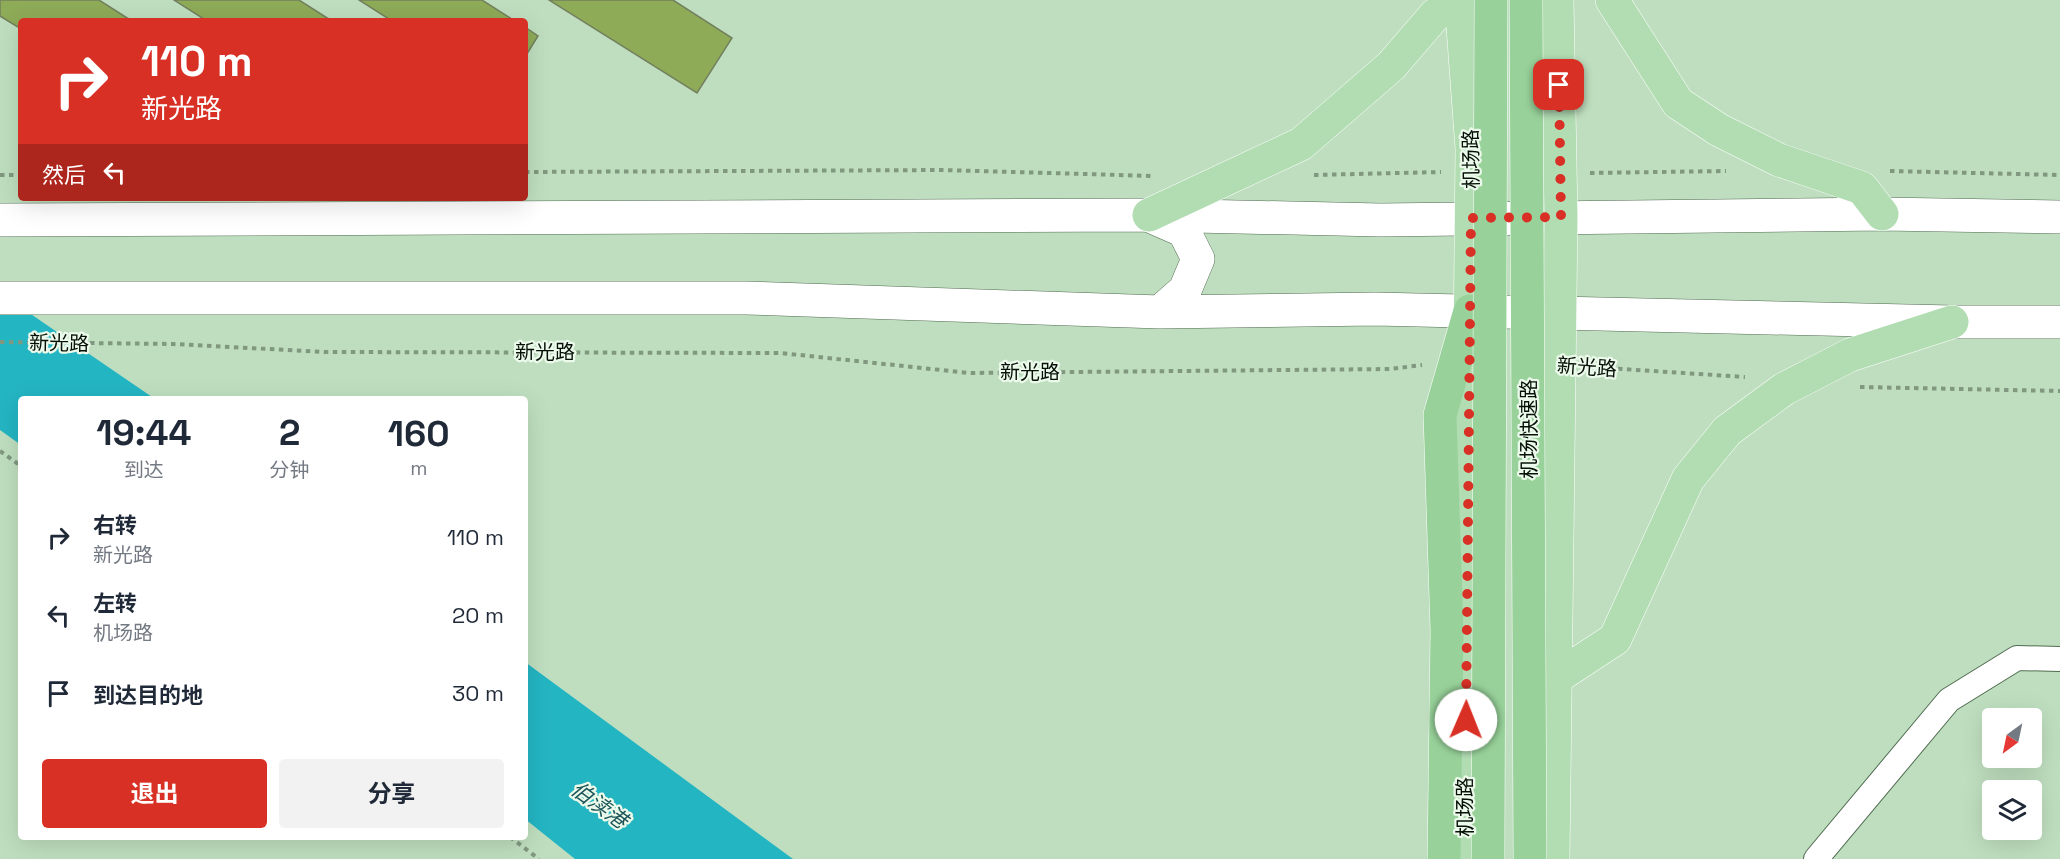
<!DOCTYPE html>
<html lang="zh">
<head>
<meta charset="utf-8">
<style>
	body { margin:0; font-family:"Space Grotesk","Noto Sans SC",sans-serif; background:#f2f2f3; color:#1f2937; height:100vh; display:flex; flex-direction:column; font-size:22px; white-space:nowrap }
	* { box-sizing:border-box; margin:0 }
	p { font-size:20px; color:#747a83 }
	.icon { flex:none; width:33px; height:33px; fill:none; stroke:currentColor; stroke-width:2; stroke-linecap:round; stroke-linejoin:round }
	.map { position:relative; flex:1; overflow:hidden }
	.panel { position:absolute; left:18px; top:396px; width:510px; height:444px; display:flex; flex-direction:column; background:#fff; border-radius:6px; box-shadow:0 6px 24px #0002 }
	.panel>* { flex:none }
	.hud { position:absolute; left:18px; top:18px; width:510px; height:183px; border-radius:6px; box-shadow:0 6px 24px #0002; background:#d93025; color:#fff; overflow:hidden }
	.needle { width:39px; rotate:213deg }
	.buttons { position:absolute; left:1982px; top:708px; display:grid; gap:12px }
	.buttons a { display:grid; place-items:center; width:60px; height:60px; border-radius:6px; background:#fff; box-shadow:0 6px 24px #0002; font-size:30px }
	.pin { position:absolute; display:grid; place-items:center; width:51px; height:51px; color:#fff; margin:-26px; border-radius:12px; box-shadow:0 3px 9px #0006 }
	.me { position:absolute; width:66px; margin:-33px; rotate:1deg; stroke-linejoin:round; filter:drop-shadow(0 0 4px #0008) }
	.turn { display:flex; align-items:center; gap:21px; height:126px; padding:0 24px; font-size:27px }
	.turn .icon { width:78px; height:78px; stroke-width:2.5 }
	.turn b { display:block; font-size:42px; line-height:51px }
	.then { display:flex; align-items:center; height:57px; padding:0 24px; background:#0003; gap:12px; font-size:22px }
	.eta { display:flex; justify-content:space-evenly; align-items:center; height:102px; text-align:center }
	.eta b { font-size:36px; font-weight:700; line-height:42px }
	.action { display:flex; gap:12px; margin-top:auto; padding:12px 24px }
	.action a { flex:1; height:69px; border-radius:6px; background:#d93025; color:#fff; font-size:24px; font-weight:700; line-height:69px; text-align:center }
	.action a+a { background:#f2f2f3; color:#1f2937 }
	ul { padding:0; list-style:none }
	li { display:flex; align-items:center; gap:18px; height:78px; padding:0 24px }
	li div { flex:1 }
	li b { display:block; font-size:22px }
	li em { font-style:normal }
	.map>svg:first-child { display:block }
	.water { fill:#24b5c3 }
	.building { fill:#8eab58; stroke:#73805e; stroke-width:1.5 }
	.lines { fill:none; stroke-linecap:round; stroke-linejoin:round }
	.minor-casing { stroke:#506b50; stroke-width:26 }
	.secondary-casing { stroke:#506b50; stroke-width:34 }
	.primary-casing { stroke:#fff; stroke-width:34 }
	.trunk-casing { stroke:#fff; stroke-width:34 }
	.path { stroke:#809880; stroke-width:4; stroke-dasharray:4.5 4.5; stroke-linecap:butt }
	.minor { stroke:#fff; stroke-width:24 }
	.secondary { stroke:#fff; stroke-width:33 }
	.primary { stroke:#b2ddb3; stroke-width:33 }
	.trunk { stroke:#98d29a; stroke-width:33 }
	.trunk-bridge-casing { stroke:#fff; stroke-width:34; stroke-linecap:butt }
	.trunk-bridge { stroke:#98d29a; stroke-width:33 }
	.route { stroke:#d93025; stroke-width:10; stroke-dasharray:0 18 }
	.labels { text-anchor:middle; stroke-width:4.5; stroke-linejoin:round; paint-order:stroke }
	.street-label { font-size:20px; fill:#061006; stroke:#ebfaea }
	.water-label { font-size:21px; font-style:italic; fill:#1d555a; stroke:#ebfaea }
</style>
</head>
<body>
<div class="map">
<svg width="2060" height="859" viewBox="0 0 2060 859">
	<rect width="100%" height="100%" fill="#bfdebf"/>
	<path class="water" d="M 0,293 L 155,399 L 21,399 L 21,445 L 0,430 Z
		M 525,662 L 793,859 L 575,859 L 525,819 Z"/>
	<path class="building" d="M 0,0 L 99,0 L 132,21 L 21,21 L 21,29 L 0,16 Z
		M 174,0 L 299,0 L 332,21 L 207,21 Z
		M 359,0 L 482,0 L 515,21 L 392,21 Z
		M 549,0 L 673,0 L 732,38 L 697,93 Z
		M 525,27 L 538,36 L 525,57 Z"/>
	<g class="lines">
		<defs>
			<path id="minor" d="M 1816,859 L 1949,700 L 2017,658 L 2060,659"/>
			<path id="secondary" d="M 1152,217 L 1184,231 L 1198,259 L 1185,290 L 1160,312
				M 0,220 L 1149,215 L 1380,220 L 1882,214 L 2060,217
				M 0,298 L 746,298 L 1160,312 L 1375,309 L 1952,322 L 2060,322"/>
			<path id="primary" d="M 1461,0 L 1472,149 L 1465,859
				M 1612,0 L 1678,103 L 1719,130 L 1779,160 L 1862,188 L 1882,214
				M 1149,215 L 1301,144 L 1391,66 L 1435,15 L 1456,0
				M 1554,679 L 1615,639 L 1688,479 L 1727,431 L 1784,389 L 1850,355 L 1952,322
				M 1553,859 L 1561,217 L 1557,0"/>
			<path id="trunk" d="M 1444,859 L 1447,631 L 1440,415 L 1470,311"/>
		</defs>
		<use href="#minor" class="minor-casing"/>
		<use href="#secondary" class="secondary-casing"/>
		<use href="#primary" class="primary-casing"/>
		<use href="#trunk" class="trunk-casing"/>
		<path class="path" d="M 1890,171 L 2060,175
			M 525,172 L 943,170 L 1154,176
			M 1590,173 L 1726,171
			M 0,175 L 21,175
			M 1314,175 L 1441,172
			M 0,342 L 173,344 L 325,352 L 781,353 L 969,373 L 1390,369 L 1422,365
			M 1591,367 L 1745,377
			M 1860,387 L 2060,391
			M 0,451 L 21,466
			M 510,837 L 539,859"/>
		<use href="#minor" class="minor"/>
		<use href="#secondary" class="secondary"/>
		<use href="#primary" class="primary"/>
		<use href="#trunk" class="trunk"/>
		<defs>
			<path id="trunk-bridge" d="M 1526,0 L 1530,859
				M 1488,859 L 1491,0"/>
		</defs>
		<use href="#trunk-bridge" class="trunk-bridge-casing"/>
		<use href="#trunk-bridge" class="trunk-bridge"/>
	</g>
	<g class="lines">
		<path class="route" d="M 1466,720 L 1471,218 L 1561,217 L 1559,85"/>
	</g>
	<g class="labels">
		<g class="street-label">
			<text transform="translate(1471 159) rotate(-91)" y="7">机场路</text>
			<text transform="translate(59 343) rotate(1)" y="7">新光路</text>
			<text x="545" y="359">新光路</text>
			<text transform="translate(1587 367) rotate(4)" y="7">新光路</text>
			<text x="1030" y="379">新光路</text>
			<text transform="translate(1529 429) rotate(-90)" y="7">机场快速路</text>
			<text transform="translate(1465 807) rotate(-90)" y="7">机场路</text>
		</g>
		<g class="water-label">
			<text transform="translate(599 805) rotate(36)" y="7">伯渎港</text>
		</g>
	</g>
</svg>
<div class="buttons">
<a><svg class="needle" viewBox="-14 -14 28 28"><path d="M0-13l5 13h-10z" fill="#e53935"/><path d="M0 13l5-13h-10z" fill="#747a83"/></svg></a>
<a><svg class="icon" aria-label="layers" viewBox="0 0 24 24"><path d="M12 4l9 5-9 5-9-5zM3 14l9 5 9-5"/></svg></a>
</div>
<div class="pin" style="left:1559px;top:85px;background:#d93025"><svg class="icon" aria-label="arrive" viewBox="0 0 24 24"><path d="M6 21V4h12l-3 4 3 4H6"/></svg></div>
<svg class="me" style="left:1466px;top:720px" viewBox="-20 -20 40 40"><circle r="19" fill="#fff"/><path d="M0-13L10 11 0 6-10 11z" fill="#d93025"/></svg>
<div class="hud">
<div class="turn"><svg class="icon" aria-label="right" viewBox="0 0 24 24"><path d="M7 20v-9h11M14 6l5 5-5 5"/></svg><div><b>110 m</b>新光路</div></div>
<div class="then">然后<svg class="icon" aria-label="left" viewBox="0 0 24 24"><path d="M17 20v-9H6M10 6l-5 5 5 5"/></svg></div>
</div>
<section class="panel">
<div class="eta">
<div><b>19:44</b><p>到达</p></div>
<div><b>2</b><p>分钟</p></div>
<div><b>160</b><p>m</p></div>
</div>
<ul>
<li><svg class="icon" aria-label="right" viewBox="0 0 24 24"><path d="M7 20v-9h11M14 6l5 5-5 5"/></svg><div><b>右转</b><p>新光路</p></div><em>110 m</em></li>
<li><svg class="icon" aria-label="left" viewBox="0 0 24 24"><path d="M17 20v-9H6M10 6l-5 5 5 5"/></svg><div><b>左转</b><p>机场路</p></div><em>20 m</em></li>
<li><svg class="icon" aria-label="arrive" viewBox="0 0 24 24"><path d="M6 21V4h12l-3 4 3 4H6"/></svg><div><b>到达目的地</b></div><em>30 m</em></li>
</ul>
<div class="action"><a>退出</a><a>分享</a></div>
</section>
</div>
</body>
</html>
